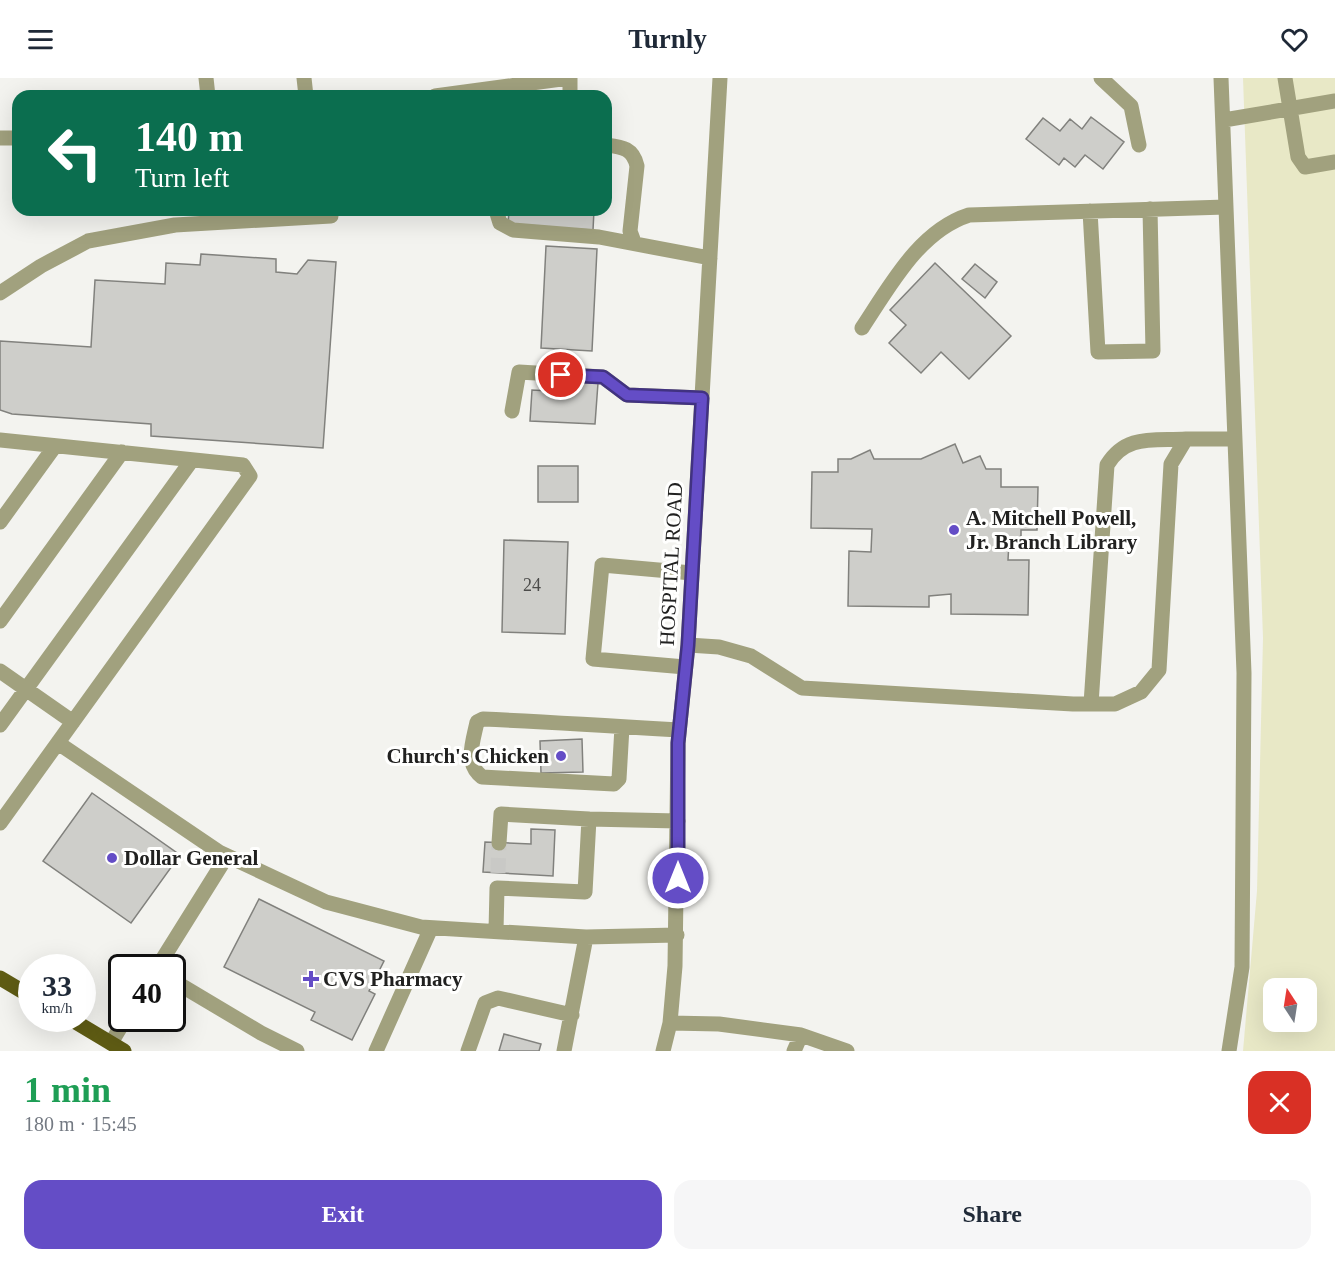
<!DOCTYPE html>
<html lang="en">
<head>
<meta charset="utf-8">
<style>
	body { margin:0; font-family:Georgia,serif; background:#f6f6f7; color:#1f2937; height:100vh; display:flex; flex-direction:column; font-size:22px; white-space:nowrap }
	* { box-sizing:border-box; margin:0 }
	p { font-size:20px; color:#747a83 }
	.icon { flex:none; width:33px; height:33px; fill:none; stroke:currentColor; stroke-width:2; stroke-linecap:round; stroke-linejoin:round }
	.map { position:relative; height:973px; overflow:hidden }
	.side { display:flex; flex-direction:column; background:#fff; flex:1 }
	.side>* { flex:none }
	.top-card { position:absolute; left:12px; top:12px; width:600px; height:126px; border-radius:18px; box-shadow:0 6px 24px #0002; background:#0b6e4f; color:#fff; overflow:hidden }
	.needle { width:39px; rotate:348deg }
	.fabs { position:absolute; left:1263px; top:900px; display:grid; gap:12px }
	.fabs a { display:grid; place-items:center; width:54px; height:54px; border-radius:12px; background:#fff; box-shadow:0 6px 24px #0002; font-size:30px }
	.speed { position:absolute; left:18px; top:876px; display:flex; gap:12px; font-size:30px; font-weight:700; text-align:center }
	.speed>* { display:grid; place-content:center; width:78px; height:78px; border-radius:50%; background:#fff; box-shadow:0 6px 24px #0002; line-height:1 }
	.speed small { font-size:15px; font-weight:400 }
	.speed .limit { border:3px solid #111; border-radius:9px; background:#fff; color:#111 }
	.pin { position:absolute; display:grid; place-items:center; width:51px; height:51px; color:#fff; margin:-26px; border:3px solid #fff; border-radius:50%; box-shadow:0 2px 6px #0007 }
	.me { position:absolute; width:66px; margin:-33px; rotate:0deg; stroke-linejoin:round; filter:drop-shadow(0 0 4px #0008) }
	.turn { display:flex; align-items:center; gap:21px; height:126px; padding:0 24px; font-size:27px }
	.turn .icon { width:78px; height:78px; stroke-width:2.5 }
	.turn b { display:block; font-size:42px; line-height:51px }
	.round { display:grid; place-items:center; flex:none; width:63px; height:63px; border-radius:18px; background:#f6f6f7 }
	.headline { display:flex; align-items:center; justify-content:space-between; height:102px; padding:0 24px }
	h1 { font-size:36px; font-weight:700; line-height:45px; color:#1e9e55 }
	.cta { display:flex; gap:12px; margin-top:auto; padding:12px 24px }
	.cta a { flex:1; height:69px; border-radius:18px; background:#644dc6; color:#fff; font-size:24px; font-weight:700; line-height:69px; text-align:center }
	.cta a+a { background:#f6f6f7; color:#1f2937 }
	header { display:flex; justify-content:space-between; align-items:center; height:78px; padding:0 24px; background:#fff; font-size:27px; font-weight:700 }
	.map>svg:first-child { display:block }
	.green { fill:#e8e8c6; fill-rule:evenodd }
	.building { fill:#cececa; stroke:#81817d; stroke-width:1.5 }
	.lines { fill:none; stroke-linecap:round; stroke-linejoin:round }
	.minor-tunnel { stroke:#c9c9c6; stroke-width:15; stroke-dasharray:15 8; stroke-linecap:butt }
	.minor { stroke:#a1a17e; stroke-width:15 }
	.major { stroke:#5f5c14; stroke-width:15 }
	.route-casing { stroke:#413281; stroke-width:15 }
	.route { stroke:#644dc6; stroke-width:10 }
	.poi-dot { fill:#644dc6; stroke:#fffffe; stroke-width:2 }
	.labels { text-anchor:middle; stroke-width:6; stroke-linejoin:round; paint-order:stroke }
	.number-label { font-size:18px; fill:#4c4c4a }
	.poi-label { font-size:21px; font-weight:bold; fill:#212120; stroke:#fffffe; text-anchor:start }
	.street-label { font-size:21px; fill:#212120; stroke:#fffffe }
</style>
</head>
<body>
<header><svg class="icon" aria-label="menu" viewBox="0 0 24 24"><path d="M4 6h16M4 12h16M4 18h16"/></svg>Turnly<svg class="icon" aria-label="heart" viewBox="0 0 24 24"><path d="M12 20l-8-8c-3-5 5-10 8-4 3-6 11-1 8 4z"/></svg></header>
<div class="map">
<svg width="1335" height="973" viewBox="0 0 1335 973">
	<rect width="100%" height="100%" fill="#f3f3ef"/>
	<path class="green" d="M 1243,0 L 1335,0 L 1335,973 L 1243,973 L 1257,813 L 1263,560 ZM 1274,910 L 1306,910 L 1306,944 L 1274,944 Z"/>
	<path class="building" d="M 1091,39 L 1124,64 L 1103,91 L 1085,77 L 1075,89 L 1064,80 L 1059,87 L 1026,61 L 1043,40 L 1060,53 L 1070,41 L 1082,51 Z
		M 509,132 L 594,132 L 593,152 L 508,148 Z
		M 546,168 L 597,171 L 592,273 L 541,270 Z
		M 201,176 L 276,181 L 276,194 L 297,196 L 308,182 L 336,184 L 323,370 L 151,358 L 151,346 L 12,336 L 0,332 L 0,263 L 91,269 L 95,202 L 165,206 L 166,185 L 200,187 Z
		M 935,185 L 1011,258 L 969,301 L 941,274 L 921,295 L 889,265 L 906,247 L 890,232 Z
		M 975,186 L 997,204 L 985,220 L 962,201 Z
		M 570,303 L 598,305 L 595,346 L 530,343 L 532,312 L 569,314 Z
		M 955,366 L 963,385 L 980,378 L 986,391 L 1001,391 L 1001,409 L 1038,409 L 1037,452 L 1021,452 L 1021,458 L 1009,464 L 1008,482 L 1029,482 L 1028,537 L 951,536 L 951,516 L 929,518 L 929,529 L 848,528 L 849,473 L 871,474 L 872,451 L 811,450 L 812,394 L 838,394 L 838,381 L 851,381 L 870,372 L 874,381 L 921,381 Z
		M 538,388 L 578,388 L 578,424 L 538,424 Z
		M 504,462 L 568,464 L 565,556 L 502,554 Z
		M 582,661 L 583,694 L 541,695 L 540,663 Z
		M 92,715 L 180,777 L 131,845 L 43,783 Z
		M 531,751 L 555,752 L 553,798 L 483,794 L 485,764 L 531,766 Z
		M 259,821 L 384,883 L 369,913 L 375,916 L 352,962 L 311,942 L 315,934 L 224,889 Z
		M 504,956 L 541,966 L 539,973 L 499,973 Z"/>
	<g class="lines">
		<path class="minor-tunnel" d="M 498,795 L 499,765"/>
		<path class="minor" d="M 206,0 L 208,18
			M 304,0 L 306,18
			M 570,0 L 570,18
			M 1101,0 L 1131,28 L 1139,67
			M 1221,0 L 1244,595 L 1242,889 L 1229,973
			M 1285,0 L 1298,79 L 1305,89 L 1335,84
			M 435,18 L 569,0
			M 1224,42 L 1335,23
			M 0,60 L 18,60
			M 606,67 C 622,69 633,70 637,88 L 630,153 L 634,164
			M 496,132 L 500,145 L 513,152 L 599,159 L 710,180
			M 1090,133 L 1098,274 L 1153,273 L 1150,131
			M 0,215 L 41,188 L 88,163 L 175,147 L 331,138
			M 862,250 C 890,208 919,153 969,137 L 1226,129
			M 512,333 L 519,294 L 603,299 L 627,317 L 702,320
			M 0,362 L 243,387 L 250,398 L 0,745
			M 0,444 L 55,368
			M 0,543 L 122,374
			M 688,567 L 719,569 L 751,578 L 802,610 L 1073,626 L 1115,626 L 1141,614 L 1159,592 L 1171,386 L 1186,361 L 1233,361
			M 685,589 L 593,581 L 602,487 L 692,495
			M 0,593 L 73,644
			M 1091,626 L 1107,387 C 1126,356 1153,363 1186,361
			M 0,647 L 192,382
			M 622,649 L 619,701 L 614,706 L 482,699 C 464,685 473,664 477,644 L 483,641 C 549,644 614,648 679,652
			M 58,665 L 219,774 L 326,824 L 421,849 L 586,859 L 677,857
			M 499,765 L 501,736 L 589,741
			M 496,853 L 497,810 L 585,814 L 589,741 L 678,743
			M 157,890 L 227,778
			M 172,902 L 261,955 L 297,973
			M 670,945 L 719,946 L 801,957
			M 111,965 L 126,940
			M 376,973 L 431,850
			M 468,973 L 485,925 L 498,920 L 572,937
			M 564,973 L 586,859
			M 663,973 L 670,945 L 675,888 L 678,665 L 688,567 L 720,0
			M 794,973 L 801,957 L 847,973"/>
		<path class="major" d="M 0,900 L 32,919
			M 69,940 L 124,973"/>
	</g>
	<g class="lines">
		<defs>
			<path id="route" d="M 561,297 L 603,299 L 627,317 L 702,320 L 688,567 L 678,665 L 678,800"/>
		</defs>
		<use href="#route" class="route-casing"/>
		<use href="#route" class="route"/>
	</g>
	<g class="poi-dot">
		<circle cx="954" cy="452" r="6"/>
		<circle cx="561" cy="678" r="6"/>
		<circle cx="112" cy="780" r="6"/>
		<path d="M308 892h6v6h6v6h-6v6h-6v-6h-6v-6h6z"/>
	</g>
	<g class="labels">
		<g class="number-label">
			<text x="532" y="513">24</text>
		</g>
		<g class="poi-label">
			<text x="966" y="447">A. Mitchell Powell,<tspan x="966" dy="24">Jr. Branch Library</tspan></text>
			<text x="549" y="685" text-anchor="end">Church's Chicken</text>
			<text x="124" y="787">Dollar General</text>
			<text x="323" y="908">CVS Pharmacy</text>
		</g>
		<g class="street-label">
			<text transform="translate(671 486) rotate(-87)" y="7">HOSPITAL ROAD</text>
		</g>
	</g>
</svg>
<div class="fabs">
<a><svg class="needle" viewBox="-14 -14 28 28"><path d="M0-13l5 13h-10z" fill="#e53935"/><path d="M0 13l5-13h-10z" fill="#747a83"/></svg></a>
</div>
<div class="speed"><div>33<small>km/h</small></div><div class="limit">40</div></div>
<div class="pin" style="left:561px;top:297px;background:#d93025"><svg class="icon" aria-label="arrive" viewBox="0 0 24 24"><path d="M6 21V4h12l-3 4 3 4H6"/></svg></div>
<svg class="me" style="left:678px;top:800px" viewBox="-20 -20 40 40"><circle r="17" fill="#644dc6" stroke="#fff" stroke-width="3"/><path d="M0-11L8 9 0 5-8 9z" fill="#fff"/></svg>
<div class="top-card">
<div class="turn"><svg class="icon" aria-label="left" viewBox="0 0 24 24"><path d="M17 20v-9H6M10 6l-5 5 5 5"/></svg><div><b>140 m</b>Turn left</div></div>
</div>
</div>
<section class="side">
<div class="headline"><div><h1>1 min</h1><p>180 m · 15:45</p></div><a class="round" style="background:#d93025;color:#fff"><svg class="icon" aria-label="close" viewBox="0 0 24 24"><path d="M6 6l12 12M18 6L6 18"/></svg></a></div>
<div class="cta"><a>Exit</a><a>Share</a></div>
</section>
</body>
</html>
